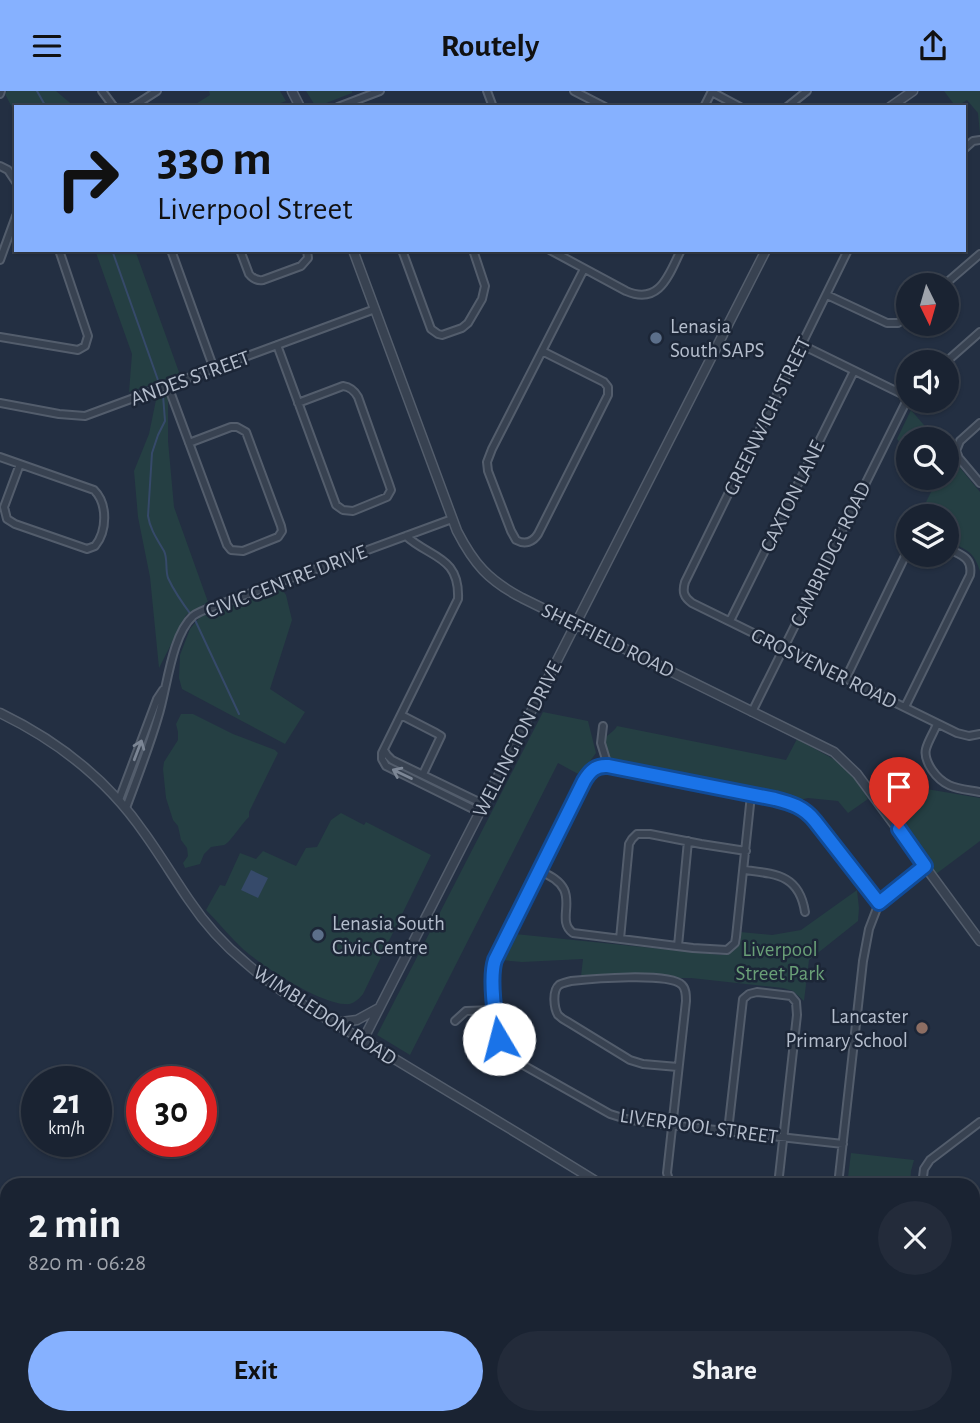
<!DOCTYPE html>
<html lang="en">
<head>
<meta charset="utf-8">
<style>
	body { margin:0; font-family:"Alegreya Sans",sans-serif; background:#232b3a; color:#f1f3f6; height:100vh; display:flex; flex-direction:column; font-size:26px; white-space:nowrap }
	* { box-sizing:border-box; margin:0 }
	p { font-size:23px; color:#9fa4ac }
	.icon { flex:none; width:38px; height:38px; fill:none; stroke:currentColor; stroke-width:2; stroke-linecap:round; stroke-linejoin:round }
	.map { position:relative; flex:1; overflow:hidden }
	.panel { position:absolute; left:0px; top:1087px; width:980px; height:247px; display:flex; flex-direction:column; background:#1a2332; border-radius:21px 21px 0 0; box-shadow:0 2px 5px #0004,0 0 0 2px #38404d }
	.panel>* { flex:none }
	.top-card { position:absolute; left:14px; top:14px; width:952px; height:147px; border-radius:0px; box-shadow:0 2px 5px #0004,0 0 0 2px #38404d; background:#86b1ff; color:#111; overflow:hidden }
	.needle { width:46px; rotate:175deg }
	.tools { position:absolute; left:896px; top:182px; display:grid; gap:14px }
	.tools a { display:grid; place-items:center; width:63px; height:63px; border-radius:50%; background:#1a2332; box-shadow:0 2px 5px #0004,0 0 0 2px #38404d; font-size:35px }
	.speed { position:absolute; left:21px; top:975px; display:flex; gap:14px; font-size:35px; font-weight:700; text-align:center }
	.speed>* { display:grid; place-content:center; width:91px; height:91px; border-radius:50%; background:#1a2332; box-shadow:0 2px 5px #0004,0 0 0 2px #38404d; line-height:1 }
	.speed small { font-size:18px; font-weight:400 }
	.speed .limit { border:10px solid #d22; background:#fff; color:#111 }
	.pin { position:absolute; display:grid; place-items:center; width:60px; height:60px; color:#fff; margin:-72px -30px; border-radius:50% 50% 50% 0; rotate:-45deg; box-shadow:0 0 7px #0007 }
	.pin .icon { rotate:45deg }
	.me { position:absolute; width:77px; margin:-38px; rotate:352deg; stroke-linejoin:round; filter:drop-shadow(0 0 5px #0008) }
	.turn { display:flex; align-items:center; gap:24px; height:147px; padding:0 28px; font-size:32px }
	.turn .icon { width:91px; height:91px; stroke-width:2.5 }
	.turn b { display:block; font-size:49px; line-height:60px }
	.round { display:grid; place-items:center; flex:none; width:74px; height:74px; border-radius:37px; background:#232b3a }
	.overview { display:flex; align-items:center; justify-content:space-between; height:119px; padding:0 28px }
	h1 { font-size:42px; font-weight:700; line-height:52px }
	.action { display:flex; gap:14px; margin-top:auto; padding:14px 28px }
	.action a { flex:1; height:80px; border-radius:42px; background:#86b1ff; color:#111; font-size:28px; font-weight:700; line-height:80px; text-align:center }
	.action a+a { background:#232b3a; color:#f1f3f6 }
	header { display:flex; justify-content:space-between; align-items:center; height:91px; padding:0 28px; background:#86b1ff; color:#111; font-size:32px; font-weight:700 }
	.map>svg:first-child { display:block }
	.green { fill:#253f43 }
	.water { fill:#364a6a }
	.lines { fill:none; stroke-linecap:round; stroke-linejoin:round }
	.stream { stroke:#364a6a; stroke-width:2 }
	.minor-casing { stroke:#535d6c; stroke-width:10 }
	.tertiary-casing { stroke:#535d6c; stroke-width:11 }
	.minor { stroke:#384251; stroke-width:6 }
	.tertiary { stroke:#384251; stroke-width:8 }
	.oneway { stroke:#7c8695 }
	.route-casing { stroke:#114b97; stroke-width:18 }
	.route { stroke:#1a73e8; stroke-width:12 }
	.service-dot { fill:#5c6f8a; stroke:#1c2637; stroke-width:2.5 }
	.education-dot { fill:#8d6e63; stroke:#1c2637; stroke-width:2.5 }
	.labels { text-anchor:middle; stroke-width:5; stroke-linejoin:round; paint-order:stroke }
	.poi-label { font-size:21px; fill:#b4bdcc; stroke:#1c2637; text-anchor:start }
	.street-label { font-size:21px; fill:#b4bdcc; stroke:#1c2637 }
	.park-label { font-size:21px; fill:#699f77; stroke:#1c2637 }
</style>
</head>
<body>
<header><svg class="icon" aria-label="menu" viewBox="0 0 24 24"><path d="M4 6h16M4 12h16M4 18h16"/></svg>Routely<svg class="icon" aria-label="share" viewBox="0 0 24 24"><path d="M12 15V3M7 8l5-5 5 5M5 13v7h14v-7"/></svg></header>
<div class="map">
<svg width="980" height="1332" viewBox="0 0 980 1332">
	<rect width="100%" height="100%" fill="#232f42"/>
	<path class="green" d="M 7,0 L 56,0 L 75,16 L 16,16 L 16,24 L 5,3 Z
		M 209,0 L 280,0 L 286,10 L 270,16 L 191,16 L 210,4 Z
		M 306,0 L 352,0 L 352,2 L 316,16 Z
		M 944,0 L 980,0 L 980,43 L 978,22 L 967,9 L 956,16 Z
		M 95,159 L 135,159 L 180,284 L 129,301 L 132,263 Z
		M 157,304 L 168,305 L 168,350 L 174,416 L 208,511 L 186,524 L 159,577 L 150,486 L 138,426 L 134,380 L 149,343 Z
		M 911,319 L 936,348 L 908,348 L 908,362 L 897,348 Z
		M 947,361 L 980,401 L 980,480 C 973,459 967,459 947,450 L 947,425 L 919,425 L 935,393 L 929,387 L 947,387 Z
		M 281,497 L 286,504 L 292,529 L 270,598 L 305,621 L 285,653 L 182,598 L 179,587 L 180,564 L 190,538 L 200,526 Z
		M 543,621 L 588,630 L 596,662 L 580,684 L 558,672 L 410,964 L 377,944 Z
		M 181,623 L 193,623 L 233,643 L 275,659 L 278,662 L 249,721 L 249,726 C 242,732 230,752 224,754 C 220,755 215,755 211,756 L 204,763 L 200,773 L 185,777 L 183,772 L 188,765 L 187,757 L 181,749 L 178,735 L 173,729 L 166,707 L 163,678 L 164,671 L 178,649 L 178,641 L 176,633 Z
		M 617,635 L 786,669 L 797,648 L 839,671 L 853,684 L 868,708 L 848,722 L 838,710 L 808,707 L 796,710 L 743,699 L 743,694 L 716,689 L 715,694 L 613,673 C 609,668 602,656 604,649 C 605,645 614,641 617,635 Z
		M 873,689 L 980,707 L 980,750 L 936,783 Z
		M 341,722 L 364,734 L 366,731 L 431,764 L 363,903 C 358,909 353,914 345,913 C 319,912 264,876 244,859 C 231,847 219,832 206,819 L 220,794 L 225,795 L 240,762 L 256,768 L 263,760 L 296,775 L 306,757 L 317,756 L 331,729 Z
		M 857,799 L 859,817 L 858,830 L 809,869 L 804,910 L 793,900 L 783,897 L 691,887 L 673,887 L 624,882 L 581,885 L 583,868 L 522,871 L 501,869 L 515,843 L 721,864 C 734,860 738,855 740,841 L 772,844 L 801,839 Z
		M 851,1062 L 914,1069 L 911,1080 L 910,1094 L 847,1094 Z"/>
	<path class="water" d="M 251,779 L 268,787 L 258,807 L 241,799 Z"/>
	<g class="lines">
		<path class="stream" d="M 37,0 L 46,16
			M 112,159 L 159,292
			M 163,304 L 165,330 L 158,344 L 152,362 L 148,425 C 150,438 157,448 164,460 C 168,468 165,478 168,487 C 174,500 183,513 192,525
			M 195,529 L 239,623"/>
		<defs>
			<path id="minor" d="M 102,0 L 114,16
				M 487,0 L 493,16
				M 574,0 L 605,16
				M 712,1 L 740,16
				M 0,3 L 1,0
				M 132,16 L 157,0
				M 338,16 L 380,0
				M 704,16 L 712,0
				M 787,16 L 807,0
				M 964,58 L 973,50 L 980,49
				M 0,75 L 8,79 L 16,91
				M 171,159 L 214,278
				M 240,159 L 249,183 C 253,188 257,190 263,189 L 301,175 L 308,167 L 307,159
				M 402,159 L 431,238 L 438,243 L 442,244 L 462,237 L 468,232 L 482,208 L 485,195 L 473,159
				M 550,159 L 626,200 C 660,215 669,183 681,159
				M 848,159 L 685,491 C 682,501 684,506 692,512 L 957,642 L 969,645 L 980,643
				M 0,169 L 16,125
				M 944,194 L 980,163
				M 827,204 L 887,232 L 898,232 L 908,225
				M 0,246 L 78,259 L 85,255 L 88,245 L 59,159
				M 277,254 L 336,414 L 343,419 L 353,420 L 387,406 L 391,399 L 389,393 L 358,306 C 354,299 350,296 343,295 L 298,312
				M 802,254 L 908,306
				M 542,260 L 604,291 L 608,296 L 608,304 L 538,443 C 533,451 525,454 516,449 L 511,440 L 488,380 L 487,371 L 492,358 L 584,178
				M 946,271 L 980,241
				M 168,295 L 227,454 L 231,459 L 243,460 L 278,446 L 282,440 L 281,435 L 246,341 L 237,336 L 231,336 L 189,352
				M 0,312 L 59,323 L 85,325 L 375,218
				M 980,332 L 960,350 L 956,360 L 959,367 L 980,392
				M 0,366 L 94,399 C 108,413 107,440 95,455 L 87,458 L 15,433 L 7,428 L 4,416 L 20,373
				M 406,445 C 430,467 460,465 458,508 L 382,662 L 382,668 L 386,675 L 479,721
				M 730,530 L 854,280
				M 846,587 L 908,459
				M 905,616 L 970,484 C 973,466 960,464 947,457
				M 752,621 L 908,307
				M 401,624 L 436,642 L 441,645 L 423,683
				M 937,633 C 934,641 928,650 926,658 C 924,666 928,673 932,679 C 945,698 959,697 980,701
				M 603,635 L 601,652 L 608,675
				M 384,659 L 387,664 L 392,669 L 483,713
				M 119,709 L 157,608 L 163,599
				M 126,717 C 137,687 149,657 158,626 C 167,599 171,545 193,525 C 199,520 210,517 218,514 L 452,428
				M 744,779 C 775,783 799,783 805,821
				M 539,780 C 588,798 552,827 573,842 L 693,857 L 727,859 L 735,852 L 736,846 L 751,704
				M 620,848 L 629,753 L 632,748 L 637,743 L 650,743 L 701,753 L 746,760
				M 678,855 L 688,750
				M 455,930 L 466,920 L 495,919
				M 678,976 L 643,973 L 630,969 L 568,931 C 566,930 560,926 558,924 C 554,917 552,900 559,894 C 562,892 568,891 571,890 C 590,888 669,881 682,894 C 686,898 686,904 686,910 L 667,1082 L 669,1089 L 679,1094
				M 728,1040 L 743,908 L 749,903 L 757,901 L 791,905 L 796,911 L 797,924 L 778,1094
				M 843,1053 L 644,1031 L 626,1028 L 610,1023 L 516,970 L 506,962 L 502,956 L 495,926 L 492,879 L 495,869 L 585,690 C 590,680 596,674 608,675 L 775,708 L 797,714 L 810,724 L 879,812
				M 838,1094 L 863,870 L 869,838 L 879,812 L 925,775
				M 922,1094 L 924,1078 L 930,1069 L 980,1031
				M 973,1138 L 980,1142
				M 973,1229 L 980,1233
				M 529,1326 L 530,1332
				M 575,1326 L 576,1332
				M 623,1326 L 624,1332
				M 668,1326 L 669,1332
				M 714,1326 L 715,1332
				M 766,1326 L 767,1332
				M 812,1326 L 813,1332
				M 861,1326 L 862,1332
				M 429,1332 L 467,1326
				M 484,1332 L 488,1326"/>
			<path id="tertiary" d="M 292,0 L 300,16
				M 890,16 L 913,0
				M 353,159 L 457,440 C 474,473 488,489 522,507 L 834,661 L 857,683 L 980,850
				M 0,622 C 58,650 108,689 145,743 C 160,764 174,787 189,809 C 205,833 224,854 246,872 C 283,905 328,928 370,953 C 447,1000 525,1046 602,1094
				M 334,932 L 357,929 L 377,918
				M 363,949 C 413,853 461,756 511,660 L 766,159
				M 973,1323 L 980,1327"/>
		</defs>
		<use href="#minor" class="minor-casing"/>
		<use href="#tertiary" class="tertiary-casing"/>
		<use href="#minor" class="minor"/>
		<use href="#tertiary" class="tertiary"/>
	</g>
	<defs><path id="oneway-shaft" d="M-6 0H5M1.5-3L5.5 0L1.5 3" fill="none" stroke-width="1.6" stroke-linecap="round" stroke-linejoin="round" transform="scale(1.75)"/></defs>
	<g class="oneway">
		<use href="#oneway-shaft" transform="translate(138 659) rotate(-69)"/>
		<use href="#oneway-shaft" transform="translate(402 683) rotate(-154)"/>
	</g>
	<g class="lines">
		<defs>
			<path id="route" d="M 499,948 C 495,928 489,887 495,869 L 584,690 C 590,680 596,674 608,675 L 775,708 C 791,712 804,716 815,730 L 879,812 L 925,775 L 899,738"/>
		</defs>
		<use href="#route" class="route-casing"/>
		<use href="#route" class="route"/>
	</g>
	<g class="service-dot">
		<circle cx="656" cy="247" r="7"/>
		<circle cx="318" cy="844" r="7"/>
	</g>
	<circle class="education-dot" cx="922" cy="937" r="7"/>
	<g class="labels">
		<g class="poi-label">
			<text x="670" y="242">Lenasia<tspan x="670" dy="24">South SAPS</tspan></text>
			<text x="332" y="839">Lenasia South<tspan x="332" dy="24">Civic Centre</tspan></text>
			<text x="908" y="932" text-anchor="end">Lancaster<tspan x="908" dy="24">Primary School</tspan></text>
		</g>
		<g class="street-label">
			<text transform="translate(190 287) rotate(-20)" y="7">ANDES STREET</text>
			<text transform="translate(767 325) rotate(-64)" y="7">GREENWICH STREET</text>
			<text transform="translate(792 405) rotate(-64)" y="7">CAXTON LANE</text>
			<text transform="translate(830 463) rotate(-64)" y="7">CAMBRIDGE ROAD</text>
			<text transform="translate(286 490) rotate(-21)" y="7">CIVIC CENTRE DRIVE</text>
			<text transform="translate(608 549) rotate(26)" y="7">SHEFFIELD ROAD</text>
			<text transform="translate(824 577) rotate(26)" y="7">GROSVENER ROAD</text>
			<text transform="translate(517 648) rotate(-63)" y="7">WELLINGTON DRIVE</text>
			<text transform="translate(325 924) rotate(33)" y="7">WIMBLEDON ROAD</text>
			<text transform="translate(699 1035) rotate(8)" y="7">LIVERPOOL STREET</text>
		</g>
		<g class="park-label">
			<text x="780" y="865">Liverpool<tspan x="780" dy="24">Street Park</tspan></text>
		</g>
	</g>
</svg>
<div class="tools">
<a><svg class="needle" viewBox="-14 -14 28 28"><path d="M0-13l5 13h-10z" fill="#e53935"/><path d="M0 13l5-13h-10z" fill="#9fa4ac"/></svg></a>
<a><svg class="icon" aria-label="sound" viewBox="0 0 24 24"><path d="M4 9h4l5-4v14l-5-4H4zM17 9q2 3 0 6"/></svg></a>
<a><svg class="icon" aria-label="search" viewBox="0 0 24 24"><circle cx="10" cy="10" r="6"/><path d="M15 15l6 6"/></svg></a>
<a><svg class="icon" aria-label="layers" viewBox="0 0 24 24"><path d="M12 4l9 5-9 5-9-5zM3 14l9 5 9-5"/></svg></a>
</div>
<div class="speed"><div>21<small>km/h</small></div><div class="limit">30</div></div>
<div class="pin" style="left:899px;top:738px;background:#d93025"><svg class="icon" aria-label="arrive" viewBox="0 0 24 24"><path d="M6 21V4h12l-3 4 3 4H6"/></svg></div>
<svg class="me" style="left:499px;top:948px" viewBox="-20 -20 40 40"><circle r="19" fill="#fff"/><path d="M0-13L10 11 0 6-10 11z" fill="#1a73e8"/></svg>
<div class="top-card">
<div class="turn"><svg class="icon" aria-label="right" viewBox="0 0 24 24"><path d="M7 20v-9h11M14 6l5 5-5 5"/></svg><div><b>330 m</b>Liverpool Street</div></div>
</div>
<section class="panel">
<div class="overview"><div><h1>2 min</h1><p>820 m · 06:28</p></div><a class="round"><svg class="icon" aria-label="close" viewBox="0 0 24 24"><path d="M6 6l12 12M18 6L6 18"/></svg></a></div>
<div class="action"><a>Exit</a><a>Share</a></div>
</section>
</div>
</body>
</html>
